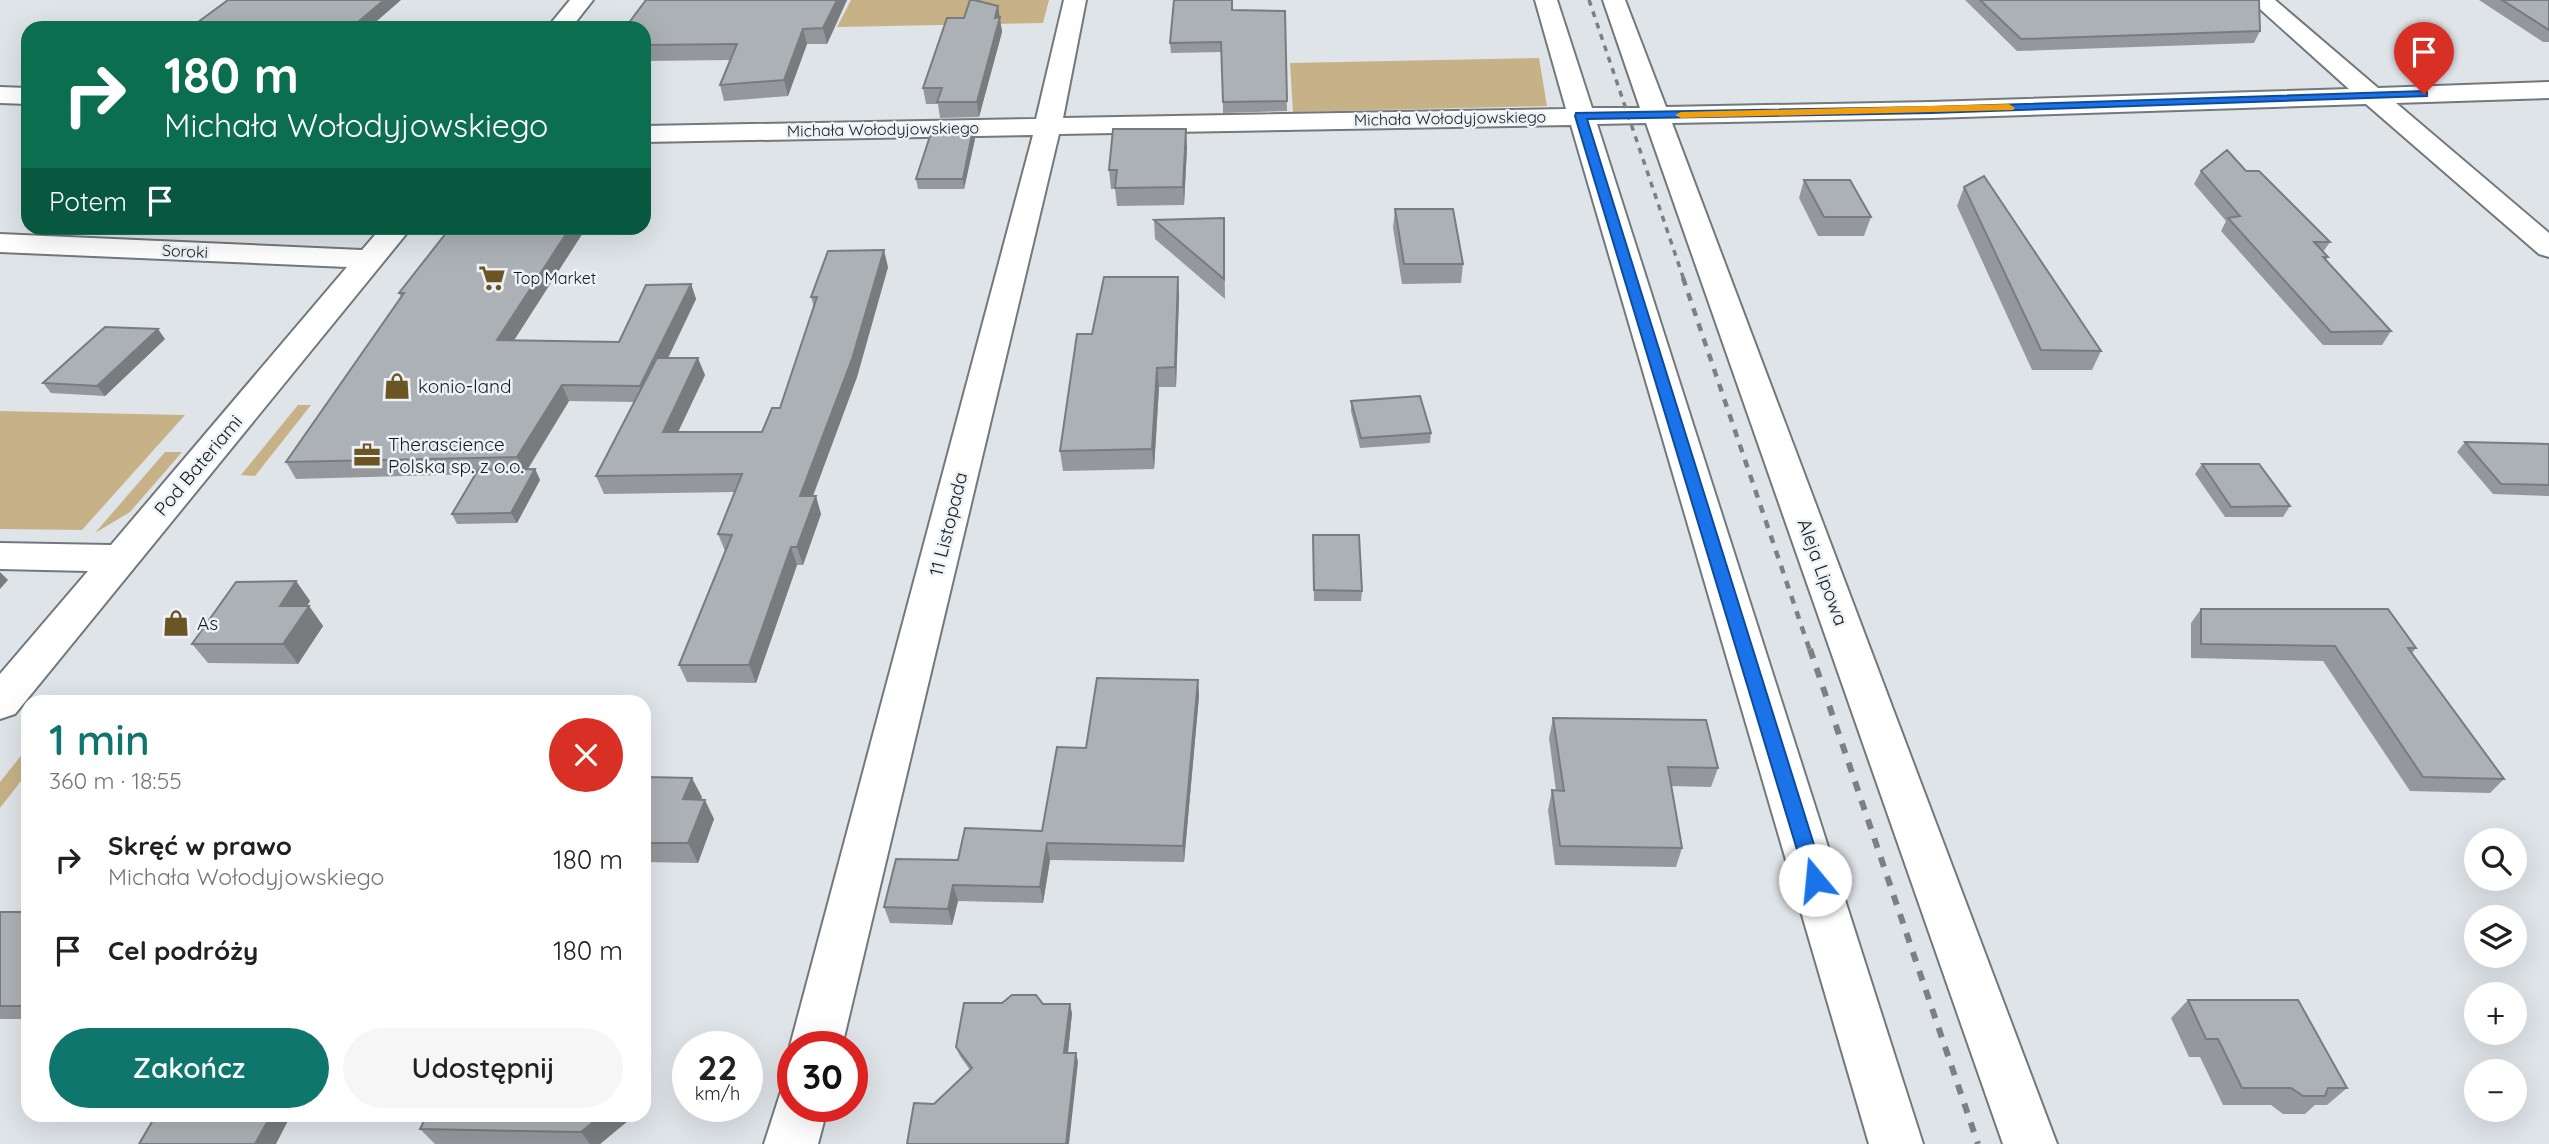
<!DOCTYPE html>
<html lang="pl">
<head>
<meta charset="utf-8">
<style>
	body { margin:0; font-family:Quicksand,sans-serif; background:#f6f6f6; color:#202124; height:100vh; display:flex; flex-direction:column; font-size:26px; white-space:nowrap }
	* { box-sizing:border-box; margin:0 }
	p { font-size:23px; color:#757577 }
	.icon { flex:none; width:38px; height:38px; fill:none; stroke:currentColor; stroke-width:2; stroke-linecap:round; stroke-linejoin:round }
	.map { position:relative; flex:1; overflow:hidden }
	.side { position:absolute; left:21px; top:695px; width:630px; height:427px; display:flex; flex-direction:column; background:#fff; border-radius:21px; box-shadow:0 7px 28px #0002 }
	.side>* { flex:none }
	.hud { position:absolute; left:21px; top:21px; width:630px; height:214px; border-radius:21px; box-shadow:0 7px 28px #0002; background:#0b6e4f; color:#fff; overflow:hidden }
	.buttons { position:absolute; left:2464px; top:828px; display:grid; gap:14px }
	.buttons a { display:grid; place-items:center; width:63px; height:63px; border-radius:50%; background:#fff; box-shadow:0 7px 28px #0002; font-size:35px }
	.speed { position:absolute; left:672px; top:1031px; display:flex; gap:14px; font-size:35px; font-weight:700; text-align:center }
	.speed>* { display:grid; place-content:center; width:91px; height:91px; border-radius:50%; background:#fff; box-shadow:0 7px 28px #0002; line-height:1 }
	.speed small { font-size:18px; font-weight:400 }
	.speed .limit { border:10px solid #d22; background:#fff; color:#111 }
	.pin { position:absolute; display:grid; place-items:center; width:60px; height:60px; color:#fff; margin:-72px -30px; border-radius:50% 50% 50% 0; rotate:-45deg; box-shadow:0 0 7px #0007 }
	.pin .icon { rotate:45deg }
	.me { position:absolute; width:77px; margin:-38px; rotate:343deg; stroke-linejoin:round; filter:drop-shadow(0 0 5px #0008) }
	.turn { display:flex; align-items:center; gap:24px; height:147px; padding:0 28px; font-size:32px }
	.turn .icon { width:91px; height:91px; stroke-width:2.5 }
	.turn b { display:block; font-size:49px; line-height:60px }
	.then { display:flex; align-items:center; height:66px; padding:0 28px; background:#0003; gap:14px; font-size:26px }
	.round { display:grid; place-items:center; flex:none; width:74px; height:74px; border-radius:37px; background:#f6f6f6 }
	.summary { display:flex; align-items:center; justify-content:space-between; height:119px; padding:0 28px }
	h1 { font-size:42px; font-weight:600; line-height:52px; color:#0f766e }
	.cta { display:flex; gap:14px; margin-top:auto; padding:14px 28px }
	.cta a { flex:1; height:80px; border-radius:42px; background:#0f766e; color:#fff; font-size:28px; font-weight:600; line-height:80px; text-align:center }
	.cta a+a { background:#f6f6f6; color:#202124 }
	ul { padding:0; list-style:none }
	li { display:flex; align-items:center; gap:21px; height:91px; padding:0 28px }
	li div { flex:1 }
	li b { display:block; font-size:26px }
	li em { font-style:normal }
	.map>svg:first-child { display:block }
	.green { fill:#c7b287 }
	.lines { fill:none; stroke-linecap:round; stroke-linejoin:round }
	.minor-casing { stroke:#72787b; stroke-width:4 }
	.minor { fill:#fff; fill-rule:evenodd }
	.rail-far2 { stroke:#7d8083; stroke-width:3.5; stroke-dasharray:6 6; stroke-linecap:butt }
	.rail-far1 { stroke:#7d8083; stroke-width:4.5; stroke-dasharray:8 8; stroke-linecap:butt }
	.rail { stroke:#7d8083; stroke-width:6; stroke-dasharray:10 10; stroke-linecap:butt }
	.wall { fill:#94989c }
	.shaded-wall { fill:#787c7f }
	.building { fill:#acb1b5; stroke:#787c7f; stroke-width:2 }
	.route { fill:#1a73e8; stroke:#114b97; stroke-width:2 }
	.slow { fill:#f59e0b }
	.labels { text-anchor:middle; stroke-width:5; stroke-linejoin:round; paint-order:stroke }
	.far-street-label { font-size:16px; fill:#17191a; stroke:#ecf2f6 }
	.far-poi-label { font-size:16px; fill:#17191a; stroke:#ecf2f6; text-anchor:start }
	.poi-label { font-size:19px; fill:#17191a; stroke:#ecf2f6; text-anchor:start }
	.street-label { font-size:19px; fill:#17191a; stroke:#ecf2f6 }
</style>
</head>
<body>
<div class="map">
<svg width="2549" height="1144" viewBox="0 0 2549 1144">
	<rect width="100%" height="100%" fill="#dfe4e9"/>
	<path class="green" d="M 851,0 L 1049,0 L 1043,23 L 837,27 Z
		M 1539,58 L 1547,106 L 1293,112 L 1290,63 Z
		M 298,405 L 311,405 L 255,476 L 241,475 Z
		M 0,411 L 182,415 L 185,415 L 82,530 L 0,529 Z
		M 165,452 L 182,452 L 130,512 L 95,533 Z
		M 28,747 L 28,772 L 0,808 L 0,782 Z"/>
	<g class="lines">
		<defs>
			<path id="minor" d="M 570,0 L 593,0 L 571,28 L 547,28 Z
				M 1064,0 L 1086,0 L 1063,118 L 1566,109 L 1535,0 L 1557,0 L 1592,108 L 1640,108 L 1603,0 L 1625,0 L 1666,107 L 1931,102 L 2349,89 L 2250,0 L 2275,0 L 2378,88 L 2549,82 L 2549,98 L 2396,103 L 2549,233 L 2549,257 L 2539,254 L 2366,104 L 1931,118 L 1672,123 L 2057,1144 L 2003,1144 L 1646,123 L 1597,124 L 1923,1144 L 1869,1144 L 1571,125 L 1059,134 L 842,1046 L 793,1046 L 793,1052 L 790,1046 L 1033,135 L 644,142 L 644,126 L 1036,119 Z
				M 0,87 L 28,88 L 28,104 L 0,103 Z
				M 381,228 L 411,228 L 15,714 L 0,719 L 0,674 L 88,571 L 0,569 L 0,543 L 111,545 L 347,267 L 0,252 L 0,234 L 362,250 Z
				M 793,1083 L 793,1106 L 828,1106 L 818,1144 L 764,1144 L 782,1088 Z"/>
		</defs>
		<use href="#minor" class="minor-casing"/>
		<use href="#minor" class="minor"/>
		<path class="rail-far2" d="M 1589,0 L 1684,280"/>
		<path class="rail-far1" d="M 1683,278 L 1810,651"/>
		<path class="rail" d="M 1810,649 L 1978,1144"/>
	</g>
	<path class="wall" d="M 847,0 L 827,44 L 807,44 L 788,96 L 724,101 L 720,85 L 730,60 L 644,61 L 644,28 Z
		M 1965,0 L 2076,0 L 2260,31 L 2254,43 L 2017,51 Z
		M 2479,0 L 2549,0 L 2549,42 L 2543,42 Z
		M 998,6 L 1002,32 L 979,117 L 940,118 L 938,104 L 926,104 L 923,88 L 964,18 Z
		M 1232,10 L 1285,11 L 1287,111 L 1223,113 L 1222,52 L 1171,53 L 1170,43 Z
		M 975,139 L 964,189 L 918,189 L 916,179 Z
		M 1187,147 L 1184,205 L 1117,206 L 1115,189 L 1111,189 L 1109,170 Z
		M 2201,171 L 2246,171 L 2330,242 L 2323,252 L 2328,257 L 2326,260 L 2391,331 L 2382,345 L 2323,345 L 2221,231 L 2226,221 L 2194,184 Z
		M 1804,180 L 1871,217 L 1864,236 L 1818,236 L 1799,198 Z
		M 1964,187 L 2101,351 L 2092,370 L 2032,370 L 1957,206 Z
		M 1395,209 L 1463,264 L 1461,283 L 1402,284 L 1393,228 Z
		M 1224,218 L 1225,299 L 1155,239 L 1154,220 Z
		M 586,228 L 514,340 L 619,342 L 691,284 L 696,299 L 668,358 L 705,375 L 678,432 L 762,432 L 780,408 L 814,307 L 811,297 L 888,267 L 857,377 L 813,496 L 821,514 L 803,565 L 797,565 L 756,683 L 687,682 L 679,665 L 725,551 L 718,534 L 735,492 L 604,494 L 596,476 L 634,402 L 569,401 L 528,469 L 535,469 L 540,480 L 517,523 L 457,524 L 452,514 L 475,474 L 296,479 L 286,462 L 401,297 L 399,293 Z
		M 1178,277 L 1179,296 L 1176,387 L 1159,387 L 1154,469 L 1063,471 L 1060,451 L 1092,334 Z
		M 165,339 L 105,396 L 51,393 L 43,383 Z
		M 1351,401 L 1431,433 L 1430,443 L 1360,448 L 1351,411 Z
		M 2465,442 L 2549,445 L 2549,496 L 2493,494 L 2457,452 Z
		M 2202,464 L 2290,506 L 2283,517 L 2225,517 L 2195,474 Z
		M 1313,545 L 1362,591 L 1361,601 L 1314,601 Z
		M 296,581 L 310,601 L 307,606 L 309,606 L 323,626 L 298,664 L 208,663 L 192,644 Z
		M 2201,609 L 2416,648 L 2412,653 L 2504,779 L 2490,793 L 2410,791 L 2323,661 L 2191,658 L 2191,623 Z
		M 1198,680 L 1199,696 L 1184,862 L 1050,860 L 1043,903 L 958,901 L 952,925 L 890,923 L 884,907 L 958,860 L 1042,831 L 1086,748 Z
		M 1553,718 L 1718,768 L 1711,787 L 1671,786 L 1682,848 L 1676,867 L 1555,865 L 1548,810 L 1552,790 L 1556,791 L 1549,738 Z
		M 644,777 L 702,797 L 700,800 L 714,819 L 698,863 L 644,862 Z
		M 0,912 L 28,912 L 28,1019 L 0,1019 Z
		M 2188,1000 L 2347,1088 L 2327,1105 L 2315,1105 L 2305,1114 L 2283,1114 L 2271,1105 L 2223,1105 L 2200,1057 L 2189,1057 L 2171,1018 Z
		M 1002,1003 L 1043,1004 L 1072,1013 L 1068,1053 L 1078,1062 L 934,1104 L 970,1070 L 960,1056 L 956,1047 Z
		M 427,1115 L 635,1115 L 600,1144 L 435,1144 L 420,1129 Z"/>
	<path class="shaded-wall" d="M 384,0 L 401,0 L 369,28 L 351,28 Z
		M 837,0 L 847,0 L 827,44 L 823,28 Z
		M 998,6 L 1002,32 L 979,117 L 977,102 Z
		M 803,29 L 807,44 L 788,96 L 784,80 Z
		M 973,129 L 975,139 L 964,189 L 963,179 Z
		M 1186,129 L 1187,147 L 1184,205 L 1183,187 Z
		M 570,228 L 586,228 L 504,356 L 497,340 Z
		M 884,250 L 888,267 L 857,377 L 806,514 L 800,496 Z
		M 1178,277 L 1179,296 L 1176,387 L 1175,367 Z
		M 691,284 L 696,299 L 647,402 L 640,386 Z
		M 158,329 L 165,339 L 105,396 L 97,386 Z
		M 698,358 L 705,375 L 670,449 L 663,432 Z
		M 1157,368 L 1159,387 L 1154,469 L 1152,449 Z
		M 562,385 L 569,401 L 525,473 L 517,457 Z
		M 535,469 L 540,480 L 517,523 L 511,513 Z
		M 816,496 L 821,514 L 803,565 L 797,547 Z
		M 791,547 L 797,565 L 756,683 L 749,665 Z
		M 0,572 L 8,580 L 0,589 Z
		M 296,581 L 310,601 L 295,626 L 280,606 Z
		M 309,606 L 323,626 L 298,664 L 283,644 Z
		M 1198,680 L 1199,696 L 1184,862 L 1183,846 Z
		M 692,778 L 702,797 L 693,819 L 683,799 Z
		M 705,800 L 714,819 L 698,863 L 688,843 Z
		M 1047,843 L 1050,860 L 1043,903 L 1040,887 Z
		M 953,885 L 958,901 L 952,925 L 948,909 Z
		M 1070,1004 L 1072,1013 L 1067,1062 L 1064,1053 Z
		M 1076,1053 L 1078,1062 L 1069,1144 L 1066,1144 Z
		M 644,1098 L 648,1104 L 644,1107 Z
		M 271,1115 L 291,1115 L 276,1144 L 255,1144 Z
		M 602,1115 L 635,1115 L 600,1144 L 590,1144 L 581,1132 Z"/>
	<path class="building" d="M 228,0 L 384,0 L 351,28 L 190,28 Z
		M 646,0 L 837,0 L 823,28 L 803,29 L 784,80 L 720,85 L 737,44 L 644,45 L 644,28 L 625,28 Z
		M 970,0 L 974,0 L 998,6 L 995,18 L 1000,17 L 977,102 L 937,102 L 942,88 L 923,88 L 947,18 L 964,18 Z
		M 1174,0 L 1232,0 L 1232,10 L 1285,11 L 1287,101 L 1223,102 L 1221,42 L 1170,43 Z
		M 1980,0 L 2259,0 L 2260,31 L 2021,39 Z
		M 2502,0 L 2549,0 L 2549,30 Z
		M 973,129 L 963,179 L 916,179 L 932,130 Z
		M 1113,129 L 1186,129 L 1183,187 L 1115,188 L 1117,170 L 1109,170 Z
		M 2227,150 L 2246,171 L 2259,171 L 2330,242 L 2314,242 L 2328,257 L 2323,257 L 2391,331 L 2331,332 L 2228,218 L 2240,216 L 2201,171 Z
		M 1984,176 L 2101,351 L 2041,350 L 1964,187 Z
		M 1804,180 L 1850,180 L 1871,217 L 1824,217 Z
		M 1395,209 L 1453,209 L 1463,264 L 1404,264 Z
		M 1224,218 L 1224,279 L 1154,220 Z
		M 450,228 L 570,228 L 497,340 L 619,342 L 646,285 L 691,284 L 640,386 L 562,385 L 517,457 L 286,462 L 404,293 L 399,293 Z
		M 884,250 L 852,359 L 800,496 L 816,496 L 797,547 L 791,547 L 749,665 L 679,665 L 732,535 L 718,534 L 742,474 L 596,476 L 657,358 L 698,358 L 663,432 L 762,432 L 772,408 L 780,408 L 817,297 L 811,297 L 828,251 Z
		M 1104,277 L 1178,277 L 1175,367 L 1157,368 L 1152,449 L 1060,451 L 1077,334 L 1092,334 Z
		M 105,327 L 158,329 L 97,386 L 43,383 Z
		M 1420,396 L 1431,433 L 1361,438 L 1351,401 Z
		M 2465,442 L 2549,444 L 2549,485 L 2501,484 Z
		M 2202,464 L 2259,464 L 2290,506 L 2231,507 Z
		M 535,469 L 511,513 L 452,514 L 478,470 Z
		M 1313,535 L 1359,535 L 1362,591 L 1314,590 Z
		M 296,581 L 280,606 L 309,606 L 283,644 L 192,644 L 236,582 Z
		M 2201,609 L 2388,609 L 2416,648 L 2408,648 L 2504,779 L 2423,777 L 2335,646 L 2201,644 Z
		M 1097,678 L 1198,680 L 1183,846 L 1047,843 L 1040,887 L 953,885 L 948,909 L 884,907 L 896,859 L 958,860 L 965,828 L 1042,831 L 1057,747 L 1086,748 Z
		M 1553,718 L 1706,720 L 1718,768 L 1668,767 L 1682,848 L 1560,846 L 1552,790 L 1564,791 Z
		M 644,777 L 692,778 L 683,799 L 705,800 L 688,843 L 644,843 Z
		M 0,912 L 28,912 L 28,1006 L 0,1006 Z
		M 1012,995 L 1036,995 L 1043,1004 L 1070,1004 L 1064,1053 L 1076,1053 L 1066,1144 L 907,1144 L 914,1103 L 934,1104 L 972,1068 L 956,1047 L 964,1003 L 1002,1003 Z
		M 2188,1000 L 2298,1000 L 2347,1088 L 2328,1088 L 2325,1096 L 2303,1096 L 2291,1088 L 2242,1088 L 2218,1039 L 2206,1039 Z
		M 156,1115 L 271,1115 L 255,1144 L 139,1144 Z
		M 427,1115 L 602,1115 L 581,1132 L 420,1129 Z"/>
	<path class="route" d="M 2424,91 L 2427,92 L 2427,96 L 1931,113 L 1587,119 L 1825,880 L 1822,886 L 1815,889 L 1808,886 L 1575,116 L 1576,113 L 1931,107 Z"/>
	<path class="slow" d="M 2009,104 L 2015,108 L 2013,110 L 1681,118 L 1675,115 L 1681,112 Z"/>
	<defs>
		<symbol id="supermarket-bare" viewBox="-9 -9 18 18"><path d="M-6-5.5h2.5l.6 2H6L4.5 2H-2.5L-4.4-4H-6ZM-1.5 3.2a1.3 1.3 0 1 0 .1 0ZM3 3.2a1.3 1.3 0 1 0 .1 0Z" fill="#6b5524" stroke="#ecf2f6" stroke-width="2.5" paint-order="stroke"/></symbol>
		<symbol id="shop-bare" viewBox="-9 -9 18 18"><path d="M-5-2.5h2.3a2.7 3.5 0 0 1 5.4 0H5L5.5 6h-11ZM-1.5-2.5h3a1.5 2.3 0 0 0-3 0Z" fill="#6b5524" stroke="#ecf2f6" stroke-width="2.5" paint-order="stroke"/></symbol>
		<symbol id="office-bare" viewBox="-9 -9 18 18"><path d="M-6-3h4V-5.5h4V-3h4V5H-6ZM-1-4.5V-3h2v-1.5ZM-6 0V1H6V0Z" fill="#6b5524" stroke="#ecf2f6" stroke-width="2.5" paint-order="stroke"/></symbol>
	</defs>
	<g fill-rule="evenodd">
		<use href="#supermarket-bare" x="473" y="259" width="38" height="38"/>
		<use href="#shop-bare" x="378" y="367" width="38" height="38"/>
		<use href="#office-bare" x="348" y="436" width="38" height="38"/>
		<use href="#shop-bare" x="157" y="604" width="38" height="38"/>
	</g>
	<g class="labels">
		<g class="far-street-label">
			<text transform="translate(1450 118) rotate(-1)" y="6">Michała Wołodyjowskiego</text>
			<text transform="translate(883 129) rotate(-1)" y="6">Michała Wołodyjowskiego</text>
			<text transform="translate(185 251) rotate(3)" y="6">Soroki</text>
		</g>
		<g class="far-poi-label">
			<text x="513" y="284">Top Market</text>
		</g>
		<g class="poi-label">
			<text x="418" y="393">konio-land</text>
			<text x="388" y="451">Therascience<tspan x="388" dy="22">Polska sp. z o.o.</tspan></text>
			<text x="197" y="630">As</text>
		</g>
		<g class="street-label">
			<text transform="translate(198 465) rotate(-50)" y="7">Pod Bateriami</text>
			<text transform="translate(948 524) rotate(-76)" y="7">11 Listopada</text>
			<text transform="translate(1823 572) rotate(70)" y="7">Aleja Lipowa</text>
		</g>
	</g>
</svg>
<div class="buttons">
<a><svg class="icon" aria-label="search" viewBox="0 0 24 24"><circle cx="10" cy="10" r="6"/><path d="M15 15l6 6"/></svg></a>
<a><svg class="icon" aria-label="layers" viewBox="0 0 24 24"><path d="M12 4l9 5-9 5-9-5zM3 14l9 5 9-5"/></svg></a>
<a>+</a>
<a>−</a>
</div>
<div class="speed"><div>22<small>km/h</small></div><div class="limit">30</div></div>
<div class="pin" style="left:2424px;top:94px;background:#d93025"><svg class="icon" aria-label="arrive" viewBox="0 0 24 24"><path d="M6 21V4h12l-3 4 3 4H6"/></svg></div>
<svg class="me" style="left:1815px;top:880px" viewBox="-20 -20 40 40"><circle r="19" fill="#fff"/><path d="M0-13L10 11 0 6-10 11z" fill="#1a73e8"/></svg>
<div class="hud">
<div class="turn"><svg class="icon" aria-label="right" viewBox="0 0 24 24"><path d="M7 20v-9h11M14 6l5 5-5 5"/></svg><div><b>180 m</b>Michała Wołodyjowskiego</div></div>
<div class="then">Potem<svg class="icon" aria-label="arrive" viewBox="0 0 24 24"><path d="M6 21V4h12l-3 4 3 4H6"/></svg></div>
</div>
<section class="side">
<div class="summary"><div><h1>1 min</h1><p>360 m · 18:55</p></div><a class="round" style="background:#d93025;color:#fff"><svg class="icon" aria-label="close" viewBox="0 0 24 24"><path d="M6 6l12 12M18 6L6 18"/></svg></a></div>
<ul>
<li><svg class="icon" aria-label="right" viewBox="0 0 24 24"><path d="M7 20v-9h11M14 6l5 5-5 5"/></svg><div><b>Skręć w prawo</b><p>Michała Wołodyjowskiego</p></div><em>180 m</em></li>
<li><svg class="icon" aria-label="arrive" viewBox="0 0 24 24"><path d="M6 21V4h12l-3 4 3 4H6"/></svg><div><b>Cel podróży</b></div><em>180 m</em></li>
</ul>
<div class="cta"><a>Zakończ</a><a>Udostępnij</a></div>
</section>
</div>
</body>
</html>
